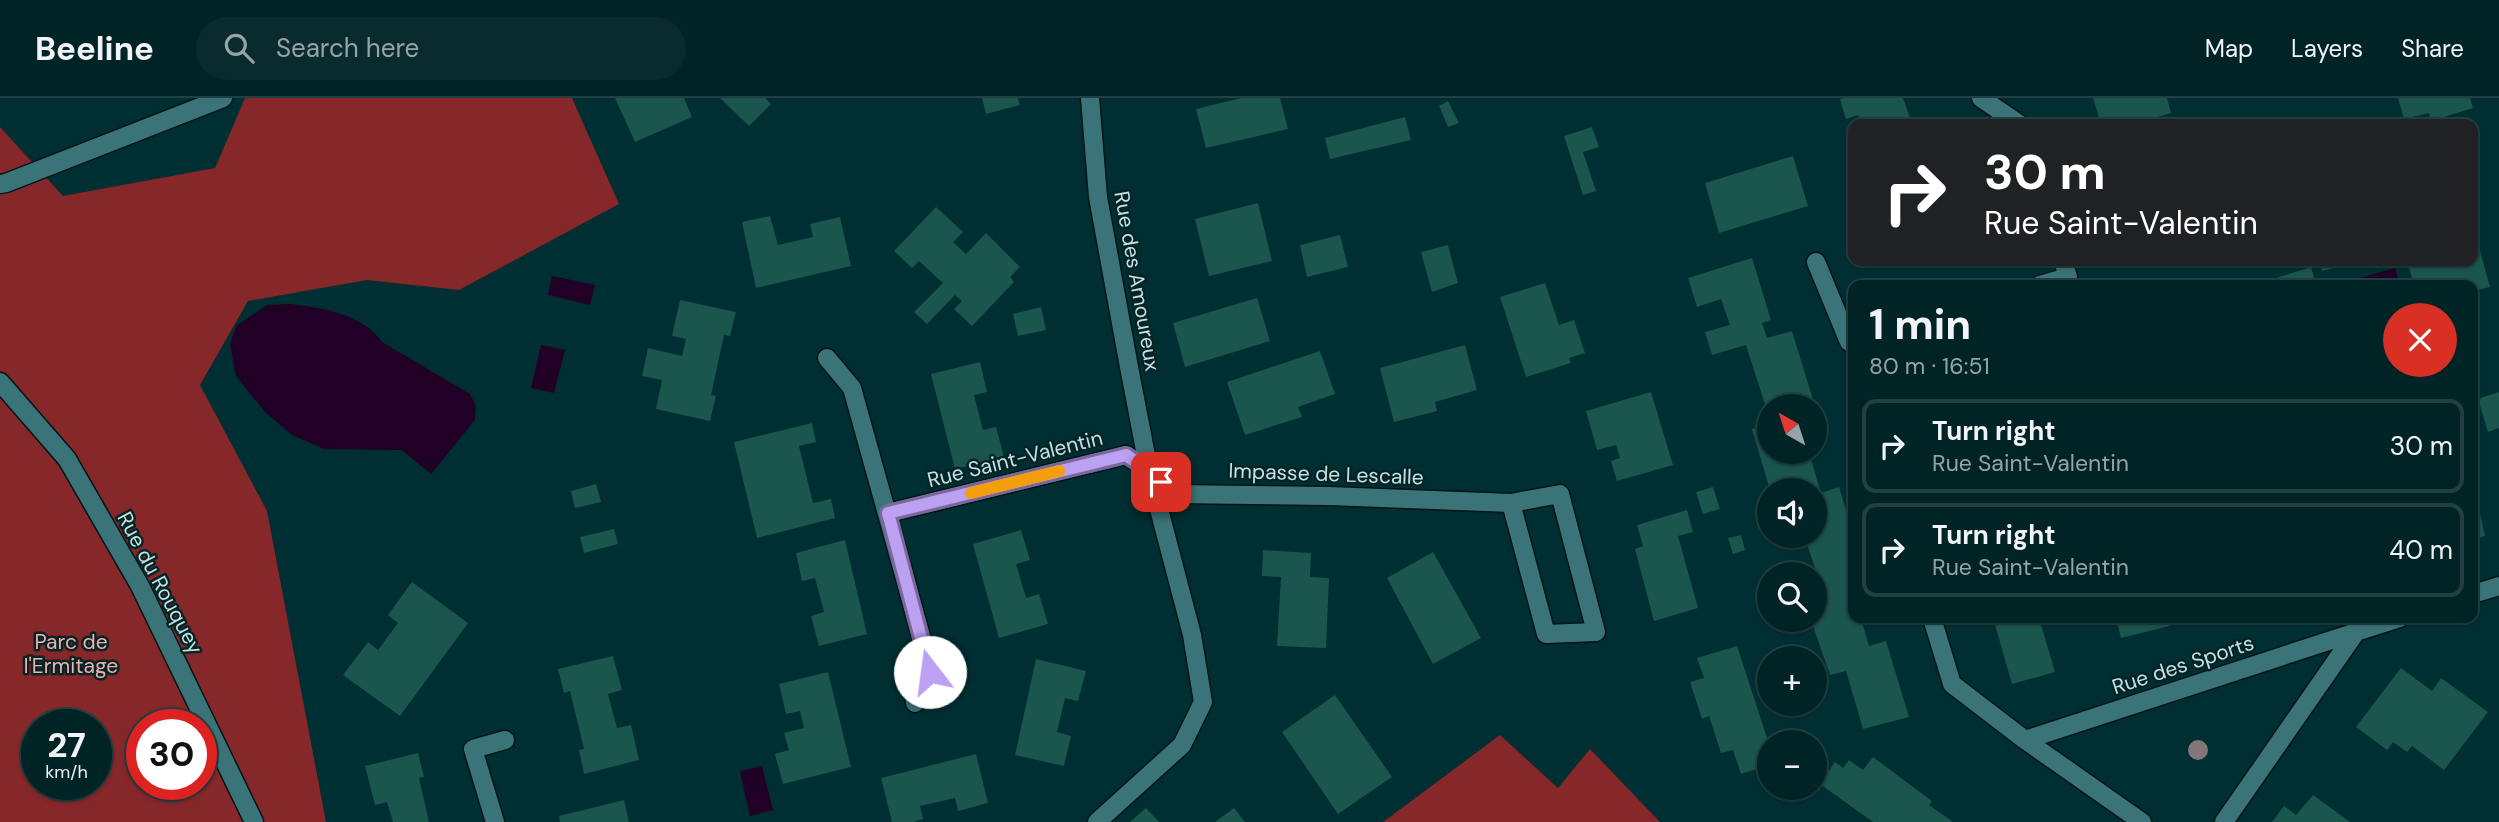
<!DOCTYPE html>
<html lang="en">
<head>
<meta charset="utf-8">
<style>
	body { margin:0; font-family:"DM Sans",sans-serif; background:#0a2b2e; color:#f1f3f6; height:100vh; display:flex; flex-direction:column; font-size:26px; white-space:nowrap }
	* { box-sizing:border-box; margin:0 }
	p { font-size:23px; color:#95a4a7 }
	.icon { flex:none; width:38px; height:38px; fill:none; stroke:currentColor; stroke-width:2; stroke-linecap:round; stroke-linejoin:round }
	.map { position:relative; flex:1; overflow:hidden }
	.drawer { position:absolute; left:1848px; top:182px; width:630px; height:343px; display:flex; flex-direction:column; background:#002326; border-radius:14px; box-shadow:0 2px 5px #0004,0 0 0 2px #224043 }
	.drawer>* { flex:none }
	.top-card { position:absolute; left:1848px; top:21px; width:630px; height:147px; border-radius:14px; box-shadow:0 2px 5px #0004,0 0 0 2px #224043; background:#202124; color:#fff; overflow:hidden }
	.needle { width:46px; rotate:321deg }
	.controls { position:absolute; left:1757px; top:296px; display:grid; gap:14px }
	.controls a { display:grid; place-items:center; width:70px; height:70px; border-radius:50%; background:#002326; box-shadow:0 2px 5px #0004,0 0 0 2px #224043; font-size:35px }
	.speed { position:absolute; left:21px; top:611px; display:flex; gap:14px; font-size:35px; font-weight:700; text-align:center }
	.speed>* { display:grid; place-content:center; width:91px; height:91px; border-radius:50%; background:#002326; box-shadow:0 2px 5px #0004,0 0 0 2px #224043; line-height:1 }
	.speed small { font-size:18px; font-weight:400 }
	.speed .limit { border:10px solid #d22; background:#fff; color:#111 }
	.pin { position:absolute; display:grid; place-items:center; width:60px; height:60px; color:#fff; margin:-30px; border-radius:14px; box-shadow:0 4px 10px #0006 }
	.me { position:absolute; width:77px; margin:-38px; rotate:345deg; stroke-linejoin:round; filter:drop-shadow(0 0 5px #0008) }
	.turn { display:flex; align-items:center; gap:24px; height:147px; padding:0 21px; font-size:32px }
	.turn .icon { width:91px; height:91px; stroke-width:2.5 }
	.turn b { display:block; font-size:49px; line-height:60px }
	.round { display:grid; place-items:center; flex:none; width:74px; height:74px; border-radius:37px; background:#0a2b2e }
	.summary { display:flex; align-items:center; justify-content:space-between; height:119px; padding:0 21px }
	h1 { font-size:42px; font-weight:700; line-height:52px }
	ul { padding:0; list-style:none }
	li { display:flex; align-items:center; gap:21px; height:94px; margin:0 14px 10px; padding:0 7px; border:4px solid #224043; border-radius:14px }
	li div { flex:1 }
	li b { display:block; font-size:26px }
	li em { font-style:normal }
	header { display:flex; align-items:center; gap:42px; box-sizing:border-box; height:98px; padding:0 35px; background:#002326; border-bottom:2px solid #224043 }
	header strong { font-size:33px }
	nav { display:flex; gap:38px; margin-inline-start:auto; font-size:24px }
	.search { width:490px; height:63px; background:#0a2b2e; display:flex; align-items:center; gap:18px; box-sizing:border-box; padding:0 24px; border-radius:38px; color:#95a4a7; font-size:26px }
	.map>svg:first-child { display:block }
	.green { fill:#862729; fill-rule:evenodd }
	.water { fill:#200025 }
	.building { fill:#1a554e }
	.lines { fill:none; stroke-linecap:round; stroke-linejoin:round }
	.minor-casing { stroke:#031416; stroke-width:21 }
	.minor { stroke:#3a7479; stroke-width:18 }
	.tree { fill:#827676 }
	.route-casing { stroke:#7a689d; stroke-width:18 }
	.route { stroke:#bca0f2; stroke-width:12 }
	.slow { stroke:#f59e0b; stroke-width:12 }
	.labels { text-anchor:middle; stroke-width:5; stroke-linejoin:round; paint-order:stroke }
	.street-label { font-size:21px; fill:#c4e0e3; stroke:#042426 }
	.park-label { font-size:21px; fill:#edb1ac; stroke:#042426 }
</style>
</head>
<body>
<header>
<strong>Beeline</strong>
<div class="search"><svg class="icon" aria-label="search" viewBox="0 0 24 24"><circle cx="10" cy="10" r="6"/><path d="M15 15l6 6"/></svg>Search here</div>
<nav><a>Map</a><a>Layers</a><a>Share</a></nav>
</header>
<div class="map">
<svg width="2499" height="724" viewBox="0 0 2499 724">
	<rect width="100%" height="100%" fill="#002f33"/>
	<path class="green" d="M 245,0 L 572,0 L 619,106 L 459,192 L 367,182 L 248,203 L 200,287 L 267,413 L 326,724 L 0,724 L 0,29 L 63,98 L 215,70 ZM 37,626 L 96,626 L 96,686 L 37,686 ZM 142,626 L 201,626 L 201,686 L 142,686 Z
		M 1500,637 L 1558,690 L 1590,651 L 1660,724 L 1383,724 Z"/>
	<path class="water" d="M 2395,170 L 2400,187 L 2354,187 L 2353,182 Z
		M 552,178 L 595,187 L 590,207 L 548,197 Z
		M 290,206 C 321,210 362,215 382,244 L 470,296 L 476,308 L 475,322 L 431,376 L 402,352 L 324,351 L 292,337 L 266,315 L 236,278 L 230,246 L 236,228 L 267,207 Z
		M 541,247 L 565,252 L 554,295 L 531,290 Z
		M 762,668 L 773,712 L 750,718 L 740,673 Z"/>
	<path class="building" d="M 615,0 L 684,0 L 692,19 L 635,44 Z
		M 720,0 L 765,0 L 771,6 L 749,28 Z
		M 982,0 L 1018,0 L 1020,7 L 986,16 Z
		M 1241,0 L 1280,0 L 1288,31 L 1206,50 L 1196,11 Z
		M 1844,0 L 1903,0 L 1912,26 L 1861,26 L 1858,17 L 1846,21 L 1840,1 Z
		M 2093,0 L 2167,0 L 2171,15 L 2134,26 L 2101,26 Z
		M 2398,0 L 2470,0 L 2473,10 L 2431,23 L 2429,15 L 2404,21 Z
		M 1448,3 L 1459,25 L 1448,29 L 1439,8 Z
		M 1405,19 L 1411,42 L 1330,61 L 1325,40 Z
		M 2221,19 L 2223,26 L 2200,26 Z
		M 1592,29 L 1599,49 L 1583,54 L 1596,93 L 1583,97 L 1564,38 Z
		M 1793,58 L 1808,108 L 1719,135 L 1705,85 Z
		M 1258,105 L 1272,163 L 1209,178 L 1195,121 Z
		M 936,109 L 963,134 L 953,144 L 966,156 L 986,135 L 1020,169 L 1010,179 L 1014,184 L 972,228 L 954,211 L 962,203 L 955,197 L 927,226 L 914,214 L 943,185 L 919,163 L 912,170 L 894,153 Z
		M 770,118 L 778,147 L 813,139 L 810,126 L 840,119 L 851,168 L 756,190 L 742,124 Z
		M 2474,131 L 2490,189 L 2473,193 L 2473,187 L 2414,187 L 2407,163 L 2473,163 Z
		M 1340,137 L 1348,169 L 1307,179 L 1300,147 Z
		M 1448,147 L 1458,185 L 1432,194 L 1421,154 Z
		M 1752,160 L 1771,222 L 1762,225 L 1767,240 L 1792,233 L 1815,308 L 1769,308 L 1769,319 L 1746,247 L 1712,257 L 1705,234 L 1730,227 L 1721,201 L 1697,209 L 1688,180 Z
		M 2319,163 L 2357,163 L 2357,164 L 2322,173 Z
		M 2311,169 L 2316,187 L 2268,187 L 2267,183 Z
		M 1545,185 L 1559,227 L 1574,222 L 1585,255 L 1569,260 L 1571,265 L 1526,279 L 1500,199 Z
		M 1257,200 L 1270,243 L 1185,269 L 1173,225 Z
		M 680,202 L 736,214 L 730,238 L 724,237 L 711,297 L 716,298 L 710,323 L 656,311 L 662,282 L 642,278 L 648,250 L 682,258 L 686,241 L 672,238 Z
		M 1041,209 L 1046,232 L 1018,238 L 1013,216 Z
		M 1465,247 L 1477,292 L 1435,304 L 1437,313 L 1394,324 L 1380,270 Z
		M 1320,253 L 1335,296 L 1298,309 L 1302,319 L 1245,337 L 1227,284 Z
		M 980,264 L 987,294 L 974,297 L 983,332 L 996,329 L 1004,359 L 955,371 L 931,276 Z
		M 1651,294 L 1673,367 L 1617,383 L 1611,363 L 1620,360 L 1616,347 L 1597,352 L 1586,313 Z
		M 2499,294 L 2499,330 L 2488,334 L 2478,301 Z
		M 812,325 L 816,344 L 799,348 L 813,405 L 831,401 L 835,420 L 757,440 L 734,344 Z
		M 1769,325 L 1769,354 L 1809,354 L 1821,395 L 1839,389 L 1853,435 L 1853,468 L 1846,470 L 1853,495 L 1853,520 L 1861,520 L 1869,548 L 1886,543 L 1909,619 L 1863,631 L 1846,573 L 1830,577 L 1811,522 L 1815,522 L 1815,480 L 1818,479 L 1805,440 L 1790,445 L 1788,438 L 1815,438 L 1815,392 L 1770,392 L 1752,331 Z
		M 596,386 L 601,404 L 575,410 L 571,393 Z
		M 1713,389 L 1720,411 L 1703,416 L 1696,394 Z
		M 2473,402 L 2477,402 L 2485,438 L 2473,441 Z
		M 1687,412 L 1693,434 L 1678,438 L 1698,510 L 1654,523 L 1635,451 L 1643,448 L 1637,427 Z
		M 614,431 L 618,446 L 584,455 L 580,439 Z
		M 1021,432 L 1030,462 L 1016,466 L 1026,500 L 1039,496 L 1048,526 L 999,540 L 973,446 Z
		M 1741,437 L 1745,452 L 1733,456 L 1728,440 Z
		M 845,442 L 867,536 L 819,548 L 811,518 L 824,514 L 815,480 L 802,483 L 796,455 Z
		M 1263,452 L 1311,455 L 1310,479 L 1329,480 L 1326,550 L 1277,548 L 1281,479 L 1262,478 Z
		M 1433,454 L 1481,540 L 1433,566 L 1387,480 Z
		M 412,484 L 468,525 L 400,618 L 343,577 L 368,544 L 378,552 L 398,525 L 388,517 Z
		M 1993,520 L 2039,520 L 2055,574 L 2012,586 Z
		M 2116,520 L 2197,520 L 2197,521 L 2121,540 Z
		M 1737,548 L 1769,646 L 1769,667 L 1741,676 L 1733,652 L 1721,655 L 1709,618 L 1702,621 L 1690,584 L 1704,580 L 1697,560 Z
		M 613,558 L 622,592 L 608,596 L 617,630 L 631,627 L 639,662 L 584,676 L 579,652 L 584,651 L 570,593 L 564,595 L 558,571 Z
		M 1036,561 L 1086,573 L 1078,603 L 1065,600 L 1057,634 L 1071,638 L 1064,668 L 1015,657 Z
		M 2401,570 L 2432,593 L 2441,580 L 2488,614 L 2444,672 L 2412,648 L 2407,654 L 2393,644 L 2387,652 L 2356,629 Z
		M 828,574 L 851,669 L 783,686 L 775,656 L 789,652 L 784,635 L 804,630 L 800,613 L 786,616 L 779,586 Z
		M 1335,597 L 1392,679 L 1338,716 L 1282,634 Z
		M 418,655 L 424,679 L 419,680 L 429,724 L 393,724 L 387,704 L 375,707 L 365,668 Z
		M 976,656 L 988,705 L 958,713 L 955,700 L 920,708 L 923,721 L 913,724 L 892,724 L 881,680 Z
		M 1873,659 L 1932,703 L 1929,707 L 1953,724 L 1873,724 L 1820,686 L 1835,664 L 1843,670 L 1849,662 L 1863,672 Z
		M 2313,697 L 2350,724 L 2272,724 L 2284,708 L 2296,717 Z
		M 624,702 L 629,724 L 560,724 L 559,718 Z
		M 1146,710 L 1159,724 L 1130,724 Z
		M 1234,710 L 1245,724 L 1215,724 Z"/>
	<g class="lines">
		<defs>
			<path id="minor" d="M 1090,0 L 1098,99 L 1129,269 L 1149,373 L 1192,537 L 1203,604 L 1182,647 L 1097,724
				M 1981,0 L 2019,26
				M 0,86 L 6,85 L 223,0
				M 1816,164 L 1849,244
				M 2040,187 L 2068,179 L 2063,163
				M 827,260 L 852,290 L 931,574 L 915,605
				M 0,284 L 67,361 L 140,488 L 254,724
				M 888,415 L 1126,357 L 1149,373 L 1172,396 L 1329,398 L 1511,405 L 1560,396 L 1596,534 L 1546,536 L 1511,405
				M 2473,496 L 2499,488
				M 1932,520 L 1952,586 L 2025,642 L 2356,534
				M 2025,642 L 2142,724
				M 495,724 L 473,651 L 505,642
				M 2224,724 L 2356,534 L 2400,520"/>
		</defs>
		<use href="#minor" class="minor-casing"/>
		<use href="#minor" class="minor"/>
	</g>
	<circle class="tree" cx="2198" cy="652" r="10"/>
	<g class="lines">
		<defs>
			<path id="route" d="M 930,574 L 888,415 L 1126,357 L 1149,373 L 1161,384"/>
		</defs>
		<use href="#route" class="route-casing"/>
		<use href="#route" class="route"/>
		<path class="slow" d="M 971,395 L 1059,373"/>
	</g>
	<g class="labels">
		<g class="street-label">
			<text transform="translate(1137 183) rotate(80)" y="7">Rue des Amoureux</text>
			<text transform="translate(1015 361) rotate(-14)" y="7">Rue Saint-Valentin</text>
			<text transform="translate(1326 376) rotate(2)" y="7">Impasse de Lescalle</text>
			<text transform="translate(160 485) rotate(62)" y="7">Rue du Rouquey</text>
			<text transform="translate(2183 567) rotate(-18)" y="7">Rue des Sports</text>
		</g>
		<g class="park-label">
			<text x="71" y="551">Parc de<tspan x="71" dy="24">l'Ermitage</tspan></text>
		</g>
	</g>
</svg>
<div class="controls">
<a><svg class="needle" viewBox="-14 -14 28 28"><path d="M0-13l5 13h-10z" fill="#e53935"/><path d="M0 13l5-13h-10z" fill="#95a4a7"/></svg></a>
<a><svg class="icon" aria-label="sound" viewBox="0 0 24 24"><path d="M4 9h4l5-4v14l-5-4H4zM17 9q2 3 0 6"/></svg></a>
<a><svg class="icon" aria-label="search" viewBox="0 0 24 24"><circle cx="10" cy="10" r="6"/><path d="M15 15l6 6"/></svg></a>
<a>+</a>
<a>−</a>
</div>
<div class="speed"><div>27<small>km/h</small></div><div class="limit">30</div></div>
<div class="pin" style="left:1161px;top:384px;background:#d93025"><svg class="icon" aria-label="arrive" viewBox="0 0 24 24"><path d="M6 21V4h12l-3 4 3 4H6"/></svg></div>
<svg class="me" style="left:930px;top:574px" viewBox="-20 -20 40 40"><circle r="19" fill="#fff"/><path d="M0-13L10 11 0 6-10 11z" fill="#bca0f2"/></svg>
<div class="top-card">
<div class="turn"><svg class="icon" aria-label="right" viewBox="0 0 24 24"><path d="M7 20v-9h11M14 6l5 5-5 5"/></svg><div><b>30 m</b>Rue Saint-Valentin</div></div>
</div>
<section class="drawer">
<div class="summary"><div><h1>1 min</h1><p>80 m · 16:51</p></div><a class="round" style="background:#d93025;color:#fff"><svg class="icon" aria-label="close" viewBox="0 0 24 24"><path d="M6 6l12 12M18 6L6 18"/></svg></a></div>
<ul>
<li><svg class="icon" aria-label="right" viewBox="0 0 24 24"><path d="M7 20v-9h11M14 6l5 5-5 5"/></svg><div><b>Turn right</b><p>Rue Saint-Valentin</p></div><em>30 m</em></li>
<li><svg class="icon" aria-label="right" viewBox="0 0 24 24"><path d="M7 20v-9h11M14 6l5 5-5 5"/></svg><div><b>Turn right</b><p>Rue Saint-Valentin</p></div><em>40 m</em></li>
</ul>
</section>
</div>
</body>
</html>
